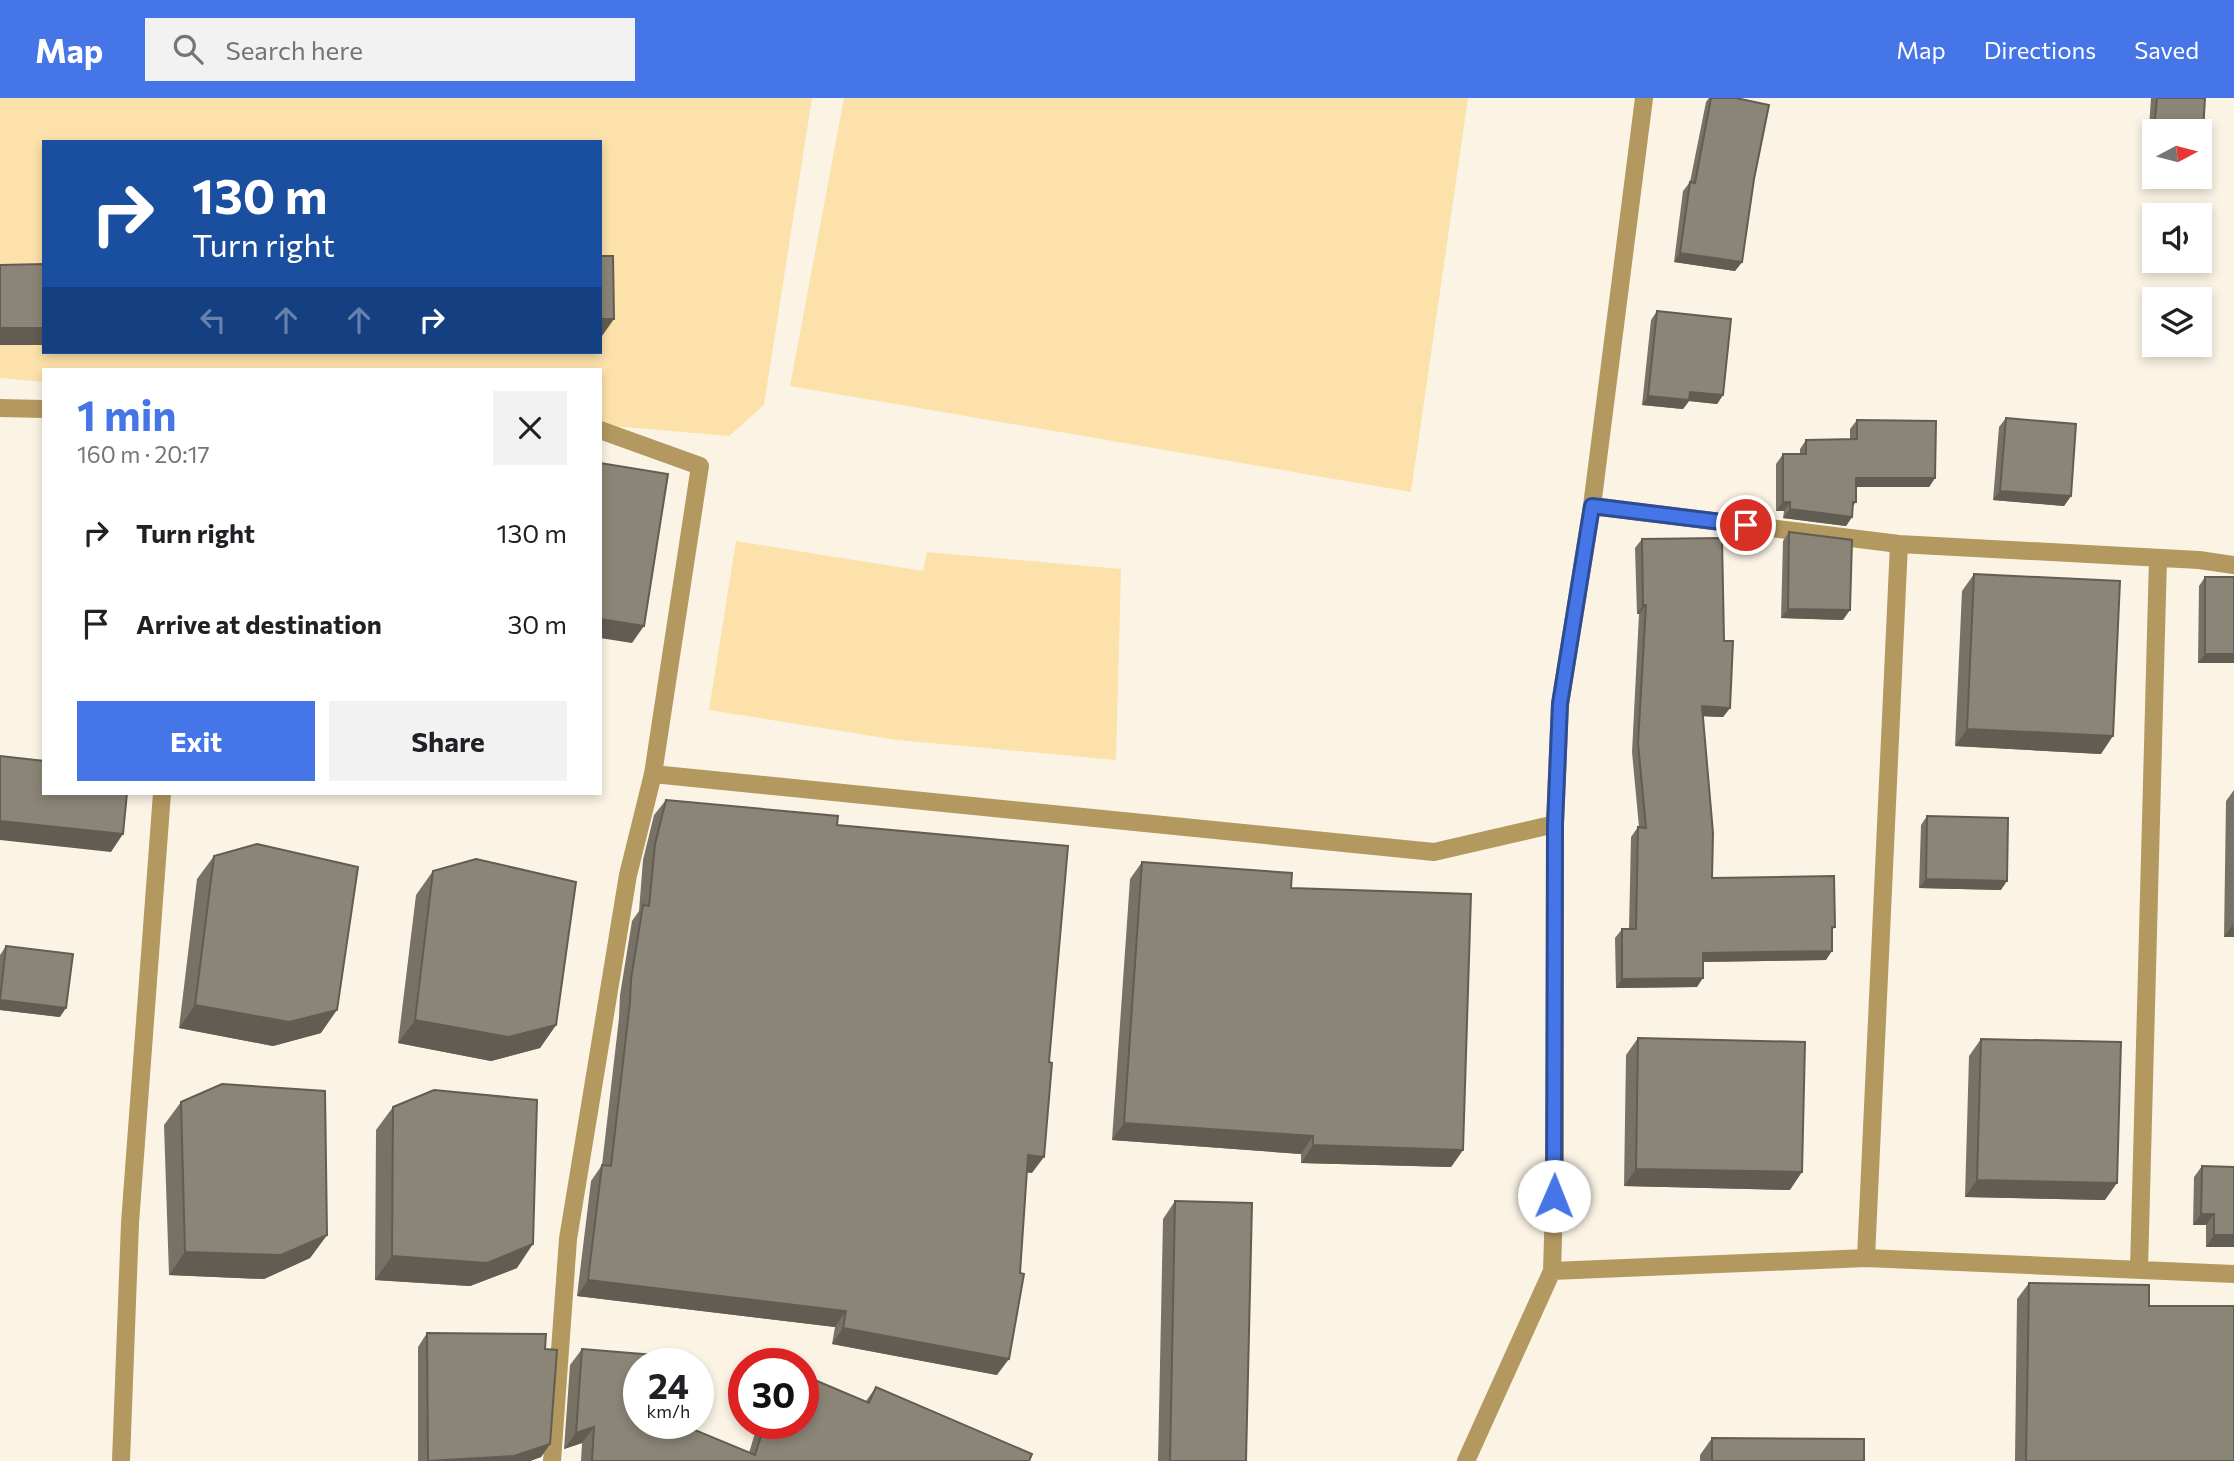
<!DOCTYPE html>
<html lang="en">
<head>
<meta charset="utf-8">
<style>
	body { margin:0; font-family:Commissioner,sans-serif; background:#f2f2f2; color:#202124; height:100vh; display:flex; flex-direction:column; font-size:26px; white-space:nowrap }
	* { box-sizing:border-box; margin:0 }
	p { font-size:23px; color:#757577 }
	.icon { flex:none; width:38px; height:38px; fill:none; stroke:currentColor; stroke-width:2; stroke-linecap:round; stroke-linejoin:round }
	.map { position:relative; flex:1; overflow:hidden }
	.sheet { position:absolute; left:42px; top:270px; width:560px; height:427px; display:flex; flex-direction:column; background:#fff; border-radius:0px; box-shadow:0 4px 10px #0003 }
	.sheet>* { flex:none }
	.top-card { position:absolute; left:42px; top:42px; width:560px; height:214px; border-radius:0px; box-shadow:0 4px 10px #0003; background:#1a4fa0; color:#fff; overflow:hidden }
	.needle { width:46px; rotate:83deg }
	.tools { position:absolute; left:2142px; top:21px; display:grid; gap:14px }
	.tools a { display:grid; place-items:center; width:70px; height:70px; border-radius:0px; background:#fff; box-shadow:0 4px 10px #0003; font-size:35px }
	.speed { position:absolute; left:623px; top:1250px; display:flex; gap:14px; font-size:35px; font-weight:700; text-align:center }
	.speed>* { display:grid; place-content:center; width:91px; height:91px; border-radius:50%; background:#fff; box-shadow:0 4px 10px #0003; line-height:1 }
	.speed small { font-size:18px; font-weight:400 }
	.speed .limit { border:10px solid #d22; background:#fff; color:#111 }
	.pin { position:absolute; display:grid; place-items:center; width:60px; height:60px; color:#fff; margin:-30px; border:4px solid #fff; border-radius:50%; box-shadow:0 2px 7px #0007 }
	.me { position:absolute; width:77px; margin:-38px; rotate:1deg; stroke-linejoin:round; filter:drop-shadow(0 0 5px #0008) }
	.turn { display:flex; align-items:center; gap:24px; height:147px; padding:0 35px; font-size:32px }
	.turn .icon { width:91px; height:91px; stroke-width:2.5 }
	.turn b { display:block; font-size:49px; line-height:60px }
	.lanes { display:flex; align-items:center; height:66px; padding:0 35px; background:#0003; justify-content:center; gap:35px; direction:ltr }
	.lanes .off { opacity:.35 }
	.round { display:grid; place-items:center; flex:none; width:74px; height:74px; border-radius:0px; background:#f2f2f2 }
	.head { display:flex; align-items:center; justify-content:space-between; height:119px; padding:0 35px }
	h1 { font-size:42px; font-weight:700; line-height:52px; color:#4575e7 }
	.button { display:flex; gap:14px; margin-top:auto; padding:14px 35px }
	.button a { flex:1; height:80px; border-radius:0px; background:#4575e7; color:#fff; font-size:28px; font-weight:700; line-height:80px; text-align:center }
	.button a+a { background:#f2f2f2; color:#202124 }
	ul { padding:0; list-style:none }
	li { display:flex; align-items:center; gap:21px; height:91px; padding:0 35px }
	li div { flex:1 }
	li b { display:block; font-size:26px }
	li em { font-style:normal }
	header { display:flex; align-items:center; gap:42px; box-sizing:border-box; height:98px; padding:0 35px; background:#4575e7; color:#fff }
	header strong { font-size:33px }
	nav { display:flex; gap:38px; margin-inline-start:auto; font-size:24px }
	.search { width:490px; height:63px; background:#f2f2f2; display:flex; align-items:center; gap:18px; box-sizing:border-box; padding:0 24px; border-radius:0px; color:#757577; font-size:26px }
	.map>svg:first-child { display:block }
	.green { fill:#fce1aa; fill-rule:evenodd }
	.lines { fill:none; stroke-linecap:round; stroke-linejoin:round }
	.minor { stroke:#b39860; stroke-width:18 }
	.wall { fill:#787266 }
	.shaded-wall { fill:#615d53 }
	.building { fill:#8b8577; stroke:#615d53; stroke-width:2 }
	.route-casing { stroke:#2d4c96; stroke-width:18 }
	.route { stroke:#4575e7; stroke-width:12 }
</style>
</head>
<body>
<header>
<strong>Map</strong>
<div class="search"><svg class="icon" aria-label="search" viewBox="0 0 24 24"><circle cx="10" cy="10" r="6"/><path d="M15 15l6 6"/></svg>Search here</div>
<nav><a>Map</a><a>Directions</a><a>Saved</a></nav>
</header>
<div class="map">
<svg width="2234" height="1363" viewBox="0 0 2234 1363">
	<rect width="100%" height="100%" fill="#fbf4e5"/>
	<path class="green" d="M 0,0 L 812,0 L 764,307 L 729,338 L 600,327 L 600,271 L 44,271 L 44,284 L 0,280 ZM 44,44 L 600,44 L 600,254 L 44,254 Z
		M 844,0 L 1468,0 L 1411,394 L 790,288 Z
		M 736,443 L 923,473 L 927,454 L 1121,471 L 1116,662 L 897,642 L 709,612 Z"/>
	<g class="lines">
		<path class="minor" d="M 0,310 L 44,311
			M 1592,408 L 1899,446 L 2199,462 L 2234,467
			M 653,676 L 1434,754 L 1555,726
			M 1866,1160 L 1899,446
			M 2139,1171 L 2158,460
			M 1552,1173 L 1866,1160 L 2234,1176
			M 121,1363 L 130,1125 L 162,695
			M 552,1363 L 568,1141 L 628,777 L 653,676 L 700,368 L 600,332
			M 1466,1363 L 1552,1173 L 1555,1073 L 1555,726 L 1560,606 L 1592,408 L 1644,0"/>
	</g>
	<path class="wall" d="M 1709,0 L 1736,0 L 1754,81 L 1742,164 L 1735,173 L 1674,164 L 1683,93 L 1690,84 L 1706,4 Z
		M 2151,0 L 2205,0 L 2201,68 L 2200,70 L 2200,33 L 2154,74 L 2146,74 Z
		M 1657,213 L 1723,297 L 1717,306 L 1689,303 L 1683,311 L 1642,307 L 1651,222 Z
		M 2006,320 L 2071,398 L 2064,408 L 1993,402 L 1999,329 Z
		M 1857,322 L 1935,380 L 1929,389 L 1856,389 L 1856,404 L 1853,408 L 1852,419 L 1846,428 L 1783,420 L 1784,413 L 1776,413 L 1776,366 L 1783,356 L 1800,356 L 1800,351 L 1806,342 L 1850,342 L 1850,331 Z
		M 1789,434 L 1843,522 L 1781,520 L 1783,443 Z
		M 1642,441 L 1724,543 L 1730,610 L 1723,619 L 1703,618 L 1712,780 L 1835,829 L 1832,832 L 1826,862 L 1703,864 L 1697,889 L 1616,890 L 1615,840 L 1622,831 L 1629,831 L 1631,739 L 1638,729 L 1639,729 L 1632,654 L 1639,516 L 1637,516 L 1635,450 Z
		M 1974,476 L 2101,656 L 1955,648 L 1962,493 Z
		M 2205,479 L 2234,479 L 2234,565 L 2198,565 L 2199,488 Z
		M 2234,692 L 2234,839 L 2224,839 L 2226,703 Z
		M 666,702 L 837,727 L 1032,1075 L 1027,1074 L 997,1277 L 832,1246 L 835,1229 L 577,1198 L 591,1083 L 602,1067 L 619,920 L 620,897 L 632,823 L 639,813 L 643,762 L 654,717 Z
		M 1927,718 L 2001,792 L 1919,790 L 1921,727 Z
		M 214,758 L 321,935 L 273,948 L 179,930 L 197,781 Z
		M 1142,764 L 1291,790 L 1463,1052 L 1451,1069 L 1301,1065 L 1301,1056 L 1112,1042 L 1130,781 Z
		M 433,773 L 556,927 L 540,950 L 491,963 L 398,945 L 416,797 Z
		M 6,848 L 60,919 L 0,912 L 0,857 Z
		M 1638,940 L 1790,1092 L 1624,1088 L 1626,957 Z
		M 1981,941 L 2105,1102 L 1965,1099 L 1969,958 Z
		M 181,1004 L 327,1137 L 310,1160 L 264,1181 L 169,1177 L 164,1027 Z
		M 393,1009 L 517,1170 L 470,1188 L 375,1182 L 376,1032 Z
		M 2202,1068 L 2234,1149 L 2206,1149 L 2206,1127 L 2193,1127 L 2194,1079 Z
		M 1175,1103 L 1246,1363 L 1158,1363 L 1163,1121 Z
		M 2029,1185 L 2149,1208 L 2234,1363 L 2015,1363 L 2017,1201 Z
		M 427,1235 L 545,1251 L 550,1346 L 541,1359 L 530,1363 L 418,1363 L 418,1249 Z
		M 582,1251 L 685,1328 L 749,1355 L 758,1325 L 803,1325 L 866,1303 L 876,1289 L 1029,1363 L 581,1363 L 582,1345 L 564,1351 L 570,1267 Z
		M 1712,1340 L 1864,1363 L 1700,1363 L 1700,1357 Z"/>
	<path class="shaded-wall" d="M 2152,65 L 2154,65 L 2154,74 L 2146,74 Z
		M 1680,155 L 1742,164 L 1735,173 L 1674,164 Z
		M 600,221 L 614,221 L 602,238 L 600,238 Z
		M 0,230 L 44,230 L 44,247 L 0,247 Z
		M 1690,294 L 1723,297 L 1717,306 L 1689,303 L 1683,311 L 1642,307 L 1648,298 Z
		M 1856,380 L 1935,380 L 1929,389 L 1850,389 Z
		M 2000,393 L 2071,398 L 2064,408 L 1993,402 Z
		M 1783,404 L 1790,404 L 1784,413 L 1776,413 Z
		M 1790,411 L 1852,419 L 1846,428 L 1783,420 Z
		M 1643,507 L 1646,507 L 1639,516 L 1637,516 Z
		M 1788,511 L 1850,512 L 1843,522 L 1781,520 Z
		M 600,521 L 644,528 L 632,545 L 600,540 Z
		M 2205,556 L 2234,556 L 2234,565 L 2198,565 Z
		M 1702,608 L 1730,610 L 1723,619 L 1695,618 Z
		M 1967,631 L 2113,638 L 2101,656 L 1955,648 Z
		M 0,723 L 123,736 L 111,754 L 0,742 Z
		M 1926,781 L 2007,783 L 2001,792 L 1919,790 Z
		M 2233,826 L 2234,839 L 2224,839 Z
		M 1832,853 L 1826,862 L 1696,864 L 1703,855 Z
		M 1703,880 L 1697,889 L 1616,890 L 1622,881 Z
		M 0,902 L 66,910 L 60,919 L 0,912 Z
		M 195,907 L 337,912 L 321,935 L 273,948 L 179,930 Z
		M 415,922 L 556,927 L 540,950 L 491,963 L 398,945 Z
		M 1124,1025 L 1313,1038 L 1301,1056 L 1112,1042 Z
		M 1313,1047 L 1463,1052 L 1451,1069 L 1301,1065 Z
		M 1028,1057 L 1044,1059 L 1032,1075 L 1017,1073 Z
		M 1636,1071 L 1802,1074 L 1790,1092 L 1624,1088 Z
		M 1977,1082 L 2117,1085 L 2105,1102 L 1965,1099 Z
		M 2201,1116 L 2214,1116 L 2206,1127 L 2193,1127 Z
		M 327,1137 L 310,1160 L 264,1181 L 169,1177 L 185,1154 Z
		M 2214,1137 L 2234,1137 L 2234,1149 L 2206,1149 Z
		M 533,1146 L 517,1170 L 470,1188 L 375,1182 L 392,1158 Z
		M 588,1182 L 846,1213 L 835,1229 L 577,1198 Z
		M 843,1230 L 1009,1261 L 997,1277 L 832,1246 Z
		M 594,1329 L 582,1345 L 564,1351 L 576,1335 Z
		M 550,1346 L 541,1359 L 530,1363 L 443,1363 Z"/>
	<path class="building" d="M 1711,0 L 1736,0 L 1769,7 L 1754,81 L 1742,164 L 1680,155 L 1690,84 L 1695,85 Z
		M 2157,0 L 2205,0 L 2201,68 L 2200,68 L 2200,33 L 2154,33 Z
		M 2154,37 L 2154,65 L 2152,65 Z
		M 600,158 L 613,158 L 614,221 L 600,221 Z
		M 44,166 L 44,230 L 0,230 L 0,167 Z
		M 1657,213 L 1731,221 L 1723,297 L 1690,294 L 1689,302 L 1648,298 Z
		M 2006,320 L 2076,326 L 2071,398 L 2000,393 Z
		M 1857,322 L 1936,323 L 1935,380 L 1856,380 L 1856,404 L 1853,404 L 1852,419 L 1790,411 L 1790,404 L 1783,404 L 1783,356 L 1806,356 L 1806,342 L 1857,341 Z
		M 600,365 L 668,376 L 644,528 L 600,521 Z
		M 1789,434 L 1852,442 L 1850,512 L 1788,511 Z
		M 1722,440 L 1724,543 L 1733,543 L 1730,610 L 1702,608 L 1713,735 L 1712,780 L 1834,778 L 1835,829 L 1832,829 L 1832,853 L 1703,855 L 1703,880 L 1622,881 L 1622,831 L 1636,831 L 1638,729 L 1646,730 L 1638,645 L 1646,507 L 1643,507 L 1642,441 Z
		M 1974,476 L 2120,483 L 2113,638 L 1967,631 Z
		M 2205,479 L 2234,479 L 2234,556 L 2205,556 Z
		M 0,658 L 44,663 L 44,695 L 127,695 L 123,736 L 0,723 Z
		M 666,702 L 838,718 L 837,727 L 1068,748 L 1049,964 L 1052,965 L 1044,1059 L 1028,1057 L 1020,1175 L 1024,1176 L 1009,1261 L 843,1230 L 846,1213 L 588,1182 L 602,1067 L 611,1068 L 630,904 L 631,881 L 643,807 L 649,808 L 655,746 Z
		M 1927,718 L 2008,720 L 2007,783 L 1926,781 Z
		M 257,746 L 358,769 L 337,912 L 289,924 L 195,907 L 214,758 Z
		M 476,761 L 576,784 L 556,927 L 508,939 L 415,922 L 433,773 Z
		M 1142,764 L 1292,775 L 1291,790 L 1471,796 L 1463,1052 L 1313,1047 L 1313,1038 L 1124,1025 Z
		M 6,848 L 73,856 L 66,910 L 0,902 Z
		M 1638,940 L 1805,944 L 1802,1074 L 1636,1071 Z
		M 1981,941 L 2121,944 L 2117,1085 L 1977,1082 Z
		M 222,986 L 325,993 L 327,1137 L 281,1157 L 185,1154 L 181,1004 Z
		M 434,992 L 537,1002 L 533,1146 L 487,1165 L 392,1158 L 393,1009 Z
		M 2202,1068 L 2234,1069 L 2234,1137 L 2214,1137 L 2214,1116 L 2201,1116 Z
		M 1175,1103 L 1252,1105 L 1246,1363 L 1170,1363 Z
		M 2029,1185 L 2149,1187 L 2149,1208 L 2234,1208 L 2234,1363 L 2026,1363 Z
		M 427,1235 L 546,1236 L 545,1251 L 557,1252 L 550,1346 L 514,1358 L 428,1363 Z
		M 582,1251 L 691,1260 L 691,1265 L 639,1265 L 639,1325 L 686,1325 L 685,1328 L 755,1357 L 765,1325 L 803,1325 L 803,1277 L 869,1305 L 876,1289 L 1032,1356 L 1029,1363 L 592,1363 L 594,1329 L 576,1335 Z
		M 1712,1340 L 1864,1341 L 1864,1363 L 1712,1363 Z"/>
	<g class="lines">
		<defs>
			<path id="route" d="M 1554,1098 L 1555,726 L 1560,606 L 1592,408 L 1746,427"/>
		</defs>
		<use href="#route" class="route-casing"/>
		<use href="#route" class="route"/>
	</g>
</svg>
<div class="tools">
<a><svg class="needle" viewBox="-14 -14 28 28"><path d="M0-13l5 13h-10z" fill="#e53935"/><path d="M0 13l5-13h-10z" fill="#757577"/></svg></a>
<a><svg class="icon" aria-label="sound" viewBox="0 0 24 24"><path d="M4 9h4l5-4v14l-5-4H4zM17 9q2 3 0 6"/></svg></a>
<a><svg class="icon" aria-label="layers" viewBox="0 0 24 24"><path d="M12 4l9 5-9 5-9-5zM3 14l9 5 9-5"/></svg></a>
</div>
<div class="speed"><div>24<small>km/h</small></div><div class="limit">30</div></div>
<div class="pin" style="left:1746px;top:427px;background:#d93025"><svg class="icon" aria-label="arrive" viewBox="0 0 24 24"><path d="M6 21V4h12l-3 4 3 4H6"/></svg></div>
<svg class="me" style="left:1554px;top:1098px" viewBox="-20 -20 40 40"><circle r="19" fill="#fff"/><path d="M0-13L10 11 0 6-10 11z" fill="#4575e7"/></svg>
<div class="top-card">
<div class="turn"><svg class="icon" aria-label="right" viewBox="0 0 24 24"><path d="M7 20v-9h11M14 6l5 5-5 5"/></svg><div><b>130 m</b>Turn right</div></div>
<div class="lanes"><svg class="icon off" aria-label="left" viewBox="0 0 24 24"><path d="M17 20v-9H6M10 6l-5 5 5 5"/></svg><svg class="icon off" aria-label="ahead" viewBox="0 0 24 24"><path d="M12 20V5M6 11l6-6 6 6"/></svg><svg class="icon off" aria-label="ahead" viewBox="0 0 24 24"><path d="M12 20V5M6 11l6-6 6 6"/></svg><svg class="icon" aria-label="right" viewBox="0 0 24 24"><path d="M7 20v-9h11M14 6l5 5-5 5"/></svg></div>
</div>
<section class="sheet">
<div class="head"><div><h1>1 min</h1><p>160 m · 20:17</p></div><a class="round"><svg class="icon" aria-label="close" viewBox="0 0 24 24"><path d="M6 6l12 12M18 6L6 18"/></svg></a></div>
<ul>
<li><svg class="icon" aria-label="right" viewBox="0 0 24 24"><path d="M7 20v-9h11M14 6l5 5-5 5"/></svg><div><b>Turn right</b></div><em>130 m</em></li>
<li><svg class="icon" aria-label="arrive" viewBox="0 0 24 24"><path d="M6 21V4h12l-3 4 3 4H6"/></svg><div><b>Arrive at destination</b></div><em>30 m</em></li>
</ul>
<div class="button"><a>Exit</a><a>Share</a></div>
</section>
</div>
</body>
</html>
